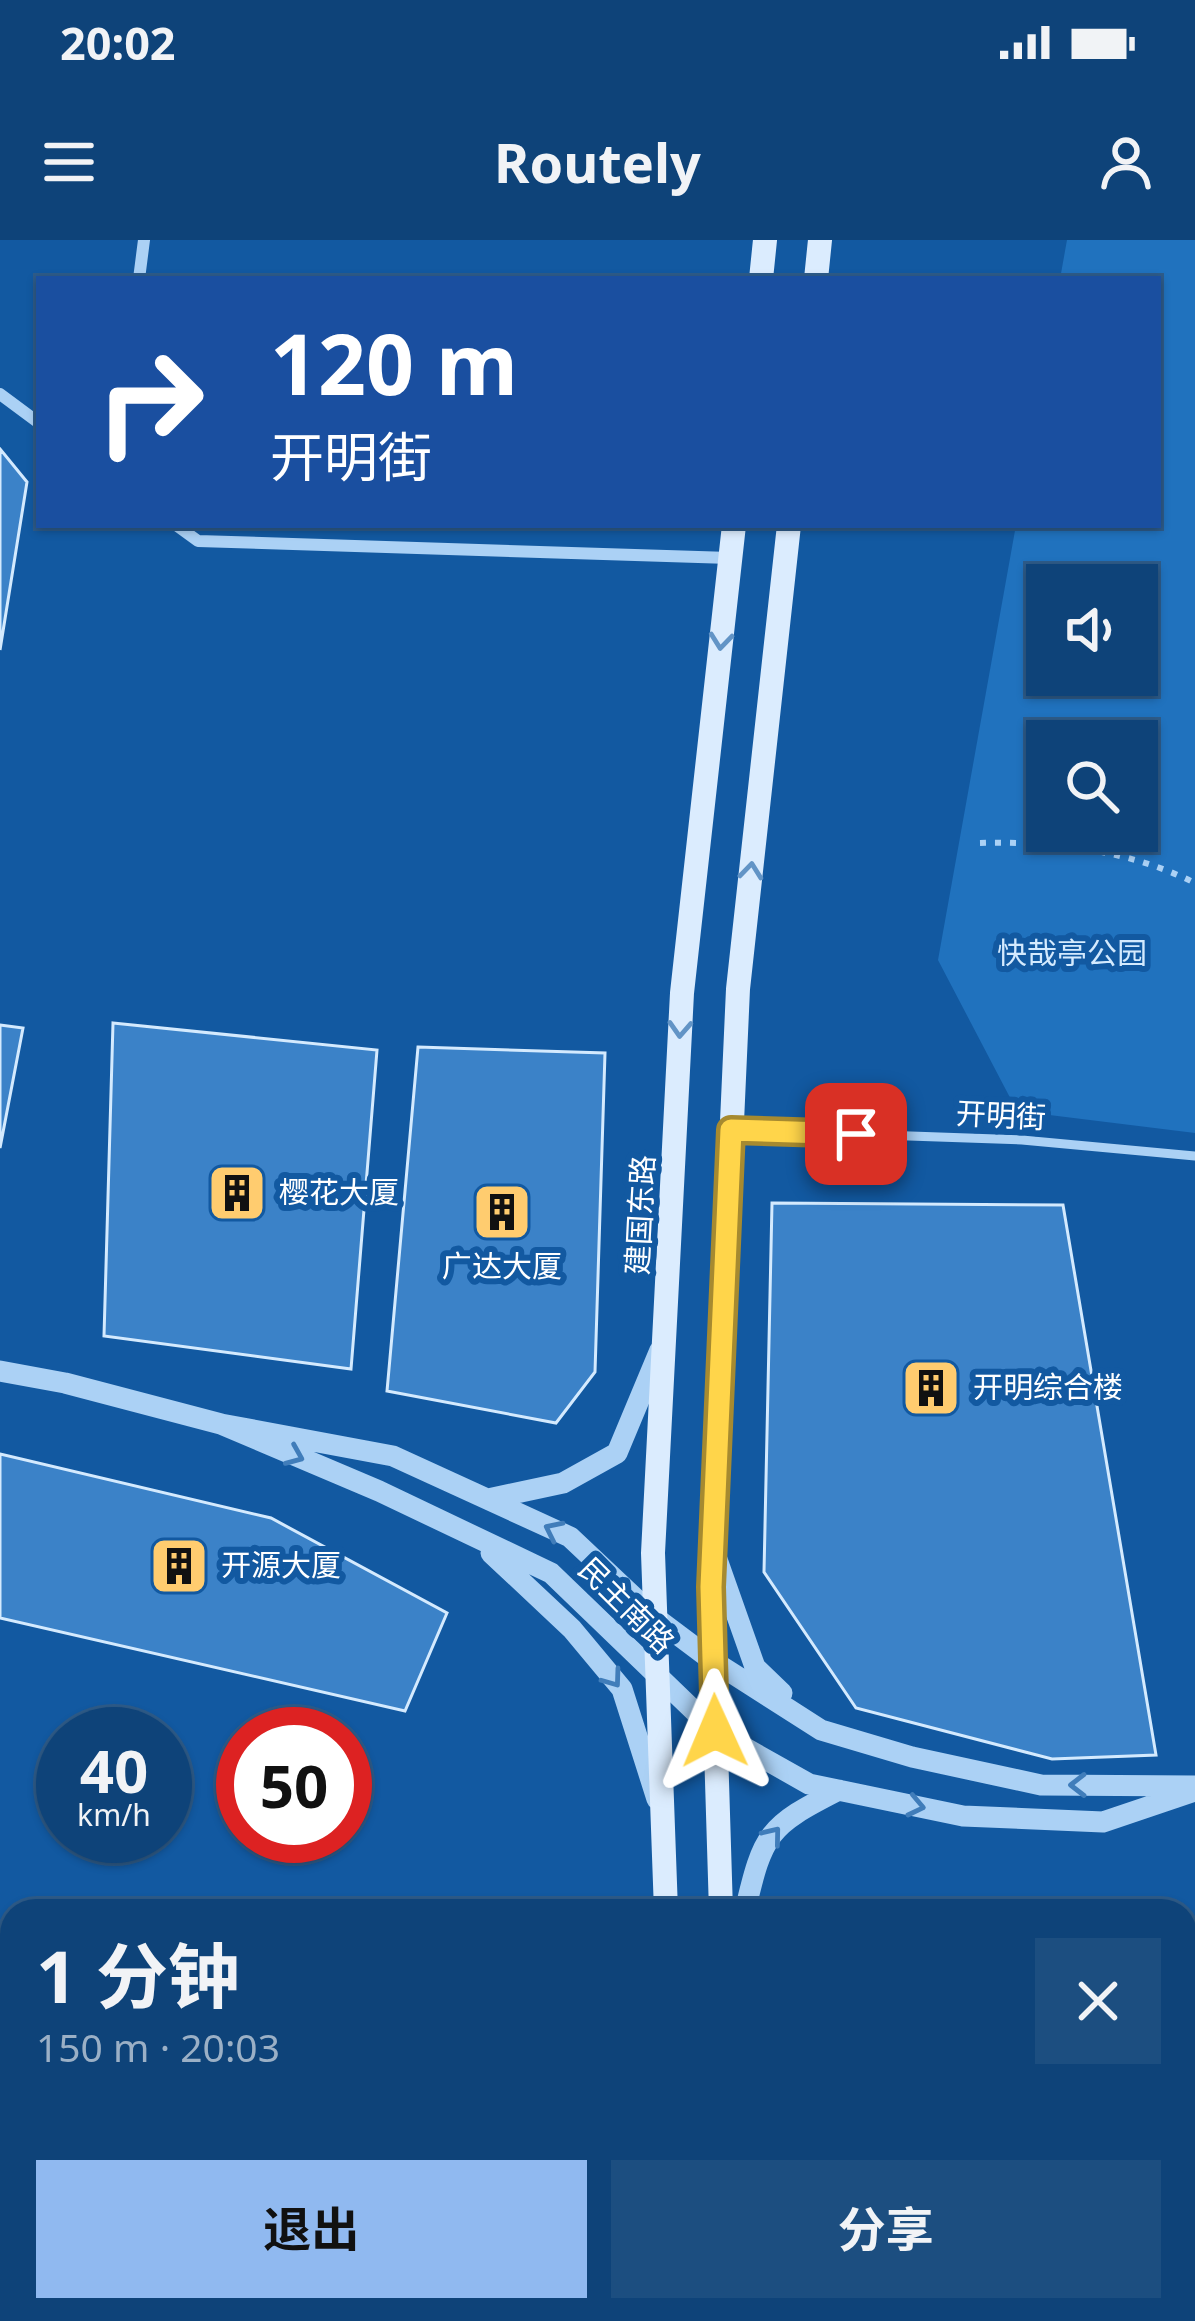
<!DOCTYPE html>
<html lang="zh">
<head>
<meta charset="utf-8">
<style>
	body { margin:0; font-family:"Noto Sans","Noto Sans SC",sans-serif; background:#1c4e80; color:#f1f3f6; height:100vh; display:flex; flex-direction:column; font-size:45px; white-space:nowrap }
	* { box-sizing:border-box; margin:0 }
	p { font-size:39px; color:#9bb0c6 }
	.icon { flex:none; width:66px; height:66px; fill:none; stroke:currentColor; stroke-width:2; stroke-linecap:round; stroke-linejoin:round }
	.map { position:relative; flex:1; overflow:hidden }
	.side { position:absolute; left:0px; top:1659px; width:1197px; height:423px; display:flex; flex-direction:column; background:#0e4379; border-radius:36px 36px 0 0; box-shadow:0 3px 9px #0004,0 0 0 3px #2e5c8a }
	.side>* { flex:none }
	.guide { position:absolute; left:36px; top:36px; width:1125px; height:252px; border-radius:0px; box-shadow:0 3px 9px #0004,0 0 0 3px #2e5c8a; background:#1a4fa0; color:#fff; overflow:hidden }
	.fabs { position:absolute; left:1026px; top:324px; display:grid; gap:24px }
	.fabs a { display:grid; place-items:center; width:132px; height:132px; border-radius:0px; background:#0e4379; box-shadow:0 3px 9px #0004,0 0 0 3px #2e5c8a; font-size:60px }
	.speed { position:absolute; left:36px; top:1467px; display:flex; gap:24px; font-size:60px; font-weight:700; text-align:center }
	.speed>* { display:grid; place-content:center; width:156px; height:156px; border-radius:50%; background:#0e4379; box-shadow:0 3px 9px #0004,0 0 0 3px #2e5c8a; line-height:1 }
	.speed small { font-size:30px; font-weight:400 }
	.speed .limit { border:18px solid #d22; background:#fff; color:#111 }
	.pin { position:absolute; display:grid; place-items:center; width:102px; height:102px; color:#fff; margin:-51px; border-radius:24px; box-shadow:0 6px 18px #0006 }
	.me { position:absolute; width:132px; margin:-66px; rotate:359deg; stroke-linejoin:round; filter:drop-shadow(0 0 9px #0008) }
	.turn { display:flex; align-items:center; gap:42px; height:252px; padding:0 36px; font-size:54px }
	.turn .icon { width:156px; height:156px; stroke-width:2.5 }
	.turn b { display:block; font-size:84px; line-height:102px }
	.round { display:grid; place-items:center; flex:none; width:126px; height:126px; border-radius:0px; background:#1c4e80 }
	.head { display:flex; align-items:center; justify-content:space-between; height:204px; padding:0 36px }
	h1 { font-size:72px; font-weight:700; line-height:90px }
	.cta { display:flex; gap:24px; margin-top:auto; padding:24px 36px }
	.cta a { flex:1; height:138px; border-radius:0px; background:#90b9f0; color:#111; font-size:48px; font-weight:700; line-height:138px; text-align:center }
	.cta a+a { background:#1c4e80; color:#f1f3f6 }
	.status { display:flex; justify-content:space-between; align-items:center; height:84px; padding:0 60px; background:#0e4379; direction:ltr }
	.status svg { height:33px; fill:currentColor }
	header { display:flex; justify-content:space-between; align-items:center; height:156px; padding:0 36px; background:#0e4379; font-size:54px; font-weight:700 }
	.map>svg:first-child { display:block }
	.green { fill:#2072be; fill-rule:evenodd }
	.building { fill:#3b82c8; stroke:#d4eafe; stroke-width:3 }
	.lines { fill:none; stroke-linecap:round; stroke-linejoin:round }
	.path { stroke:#abd1f5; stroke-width:6; stroke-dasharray:6 9; stroke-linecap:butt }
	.service { stroke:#abd1f5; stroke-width:9 }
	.minor { stroke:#abd1f5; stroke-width:12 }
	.tertiary { stroke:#abd1f5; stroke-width:21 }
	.secondary { stroke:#dbecfe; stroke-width:24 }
	.oneway { stroke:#6294c6 }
	.oneway2 { stroke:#407dba }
	.route-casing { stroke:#a68a30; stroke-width:30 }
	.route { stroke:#ffd54a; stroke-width:21 }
	.labels { text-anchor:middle; stroke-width:12; stroke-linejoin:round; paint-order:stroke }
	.park-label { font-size:30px; fill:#d4eafe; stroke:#1259a1 }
	.street-label { font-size:30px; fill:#fff; stroke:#1259a1 }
	.poi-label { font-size:30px; fill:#fff; stroke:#1259a1; text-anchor:start }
</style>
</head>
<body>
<div class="status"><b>20:02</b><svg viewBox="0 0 49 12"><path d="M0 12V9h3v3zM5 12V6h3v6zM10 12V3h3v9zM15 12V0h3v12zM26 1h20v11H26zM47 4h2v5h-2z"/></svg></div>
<header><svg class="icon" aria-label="menu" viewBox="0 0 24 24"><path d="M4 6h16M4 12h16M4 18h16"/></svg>Routely<svg class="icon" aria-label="person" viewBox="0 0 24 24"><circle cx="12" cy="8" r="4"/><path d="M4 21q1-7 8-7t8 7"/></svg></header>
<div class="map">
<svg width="1195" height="2081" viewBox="0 0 1195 2081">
	<rect width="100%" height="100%" fill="#1259a1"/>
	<path class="green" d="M 1067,0 L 1195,0 L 1195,893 L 1017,871 L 938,720 L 1016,285 L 1158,285 L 1158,39 L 1060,39 ZM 1047,345 L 1137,345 L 1137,435 L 1047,435 ZM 1047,501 L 1137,501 L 1137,591 L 1047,591 Z"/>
	<path class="building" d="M 0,209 L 27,242 L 0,410 Z
		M 113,783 L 377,810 L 351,1129 L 104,1096 Z
		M 0,785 L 23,788 L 0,908 Z
		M 418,807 L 605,813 L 595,1132 L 556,1183 L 387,1151 Z
		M 772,963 L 1063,965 L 1156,1515 L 1052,1519 L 856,1468 L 764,1332 Z
		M 0,1214 L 271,1278 L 447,1373 L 405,1471 L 0,1378 Z
		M 0,1931 L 7,1933 L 12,1982 L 12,2070 L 20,2070 L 21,2081 L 0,2081 Z
		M 51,2070 L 227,2070 L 229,2081 L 52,2081 Z"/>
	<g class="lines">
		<path class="path" d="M 980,603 C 1053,601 1129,610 1195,643"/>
		<path class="service" d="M 737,890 L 1022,900 L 1195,916"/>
		<path class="minor" d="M 139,39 L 144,0
			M 0,154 L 39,183
			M 176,285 L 198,301 L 730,318"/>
		<path class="tertiary" d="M 0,1131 L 65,1143 L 221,1184
			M 488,1259 L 563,1243 L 617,1213 L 660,1110
			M 714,1311 L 755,1427 L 782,1453
			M 491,1313 L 572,1389 L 622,1449 L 657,1559
			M 1195,1546 L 1041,1545 L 912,1517 L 821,1490 L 713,1421 L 657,1379 L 570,1297 L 393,1216 L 221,1184 L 379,1251 L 551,1333 L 715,1491 L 809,1544 L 963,1576 L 1103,1582 L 1195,1551
			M 745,1671 C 763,1593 768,1586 839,1550"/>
		<path class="secondary" d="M 761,39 L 765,0
			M 816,39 L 820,0
			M 666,1671 L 653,1313 L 682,753 L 734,285
			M 721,1671 L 711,1347 L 738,749 L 789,285
			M 694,2070 L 695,2081
			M 742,2070 L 743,2081"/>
	</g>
	<defs><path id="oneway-chevron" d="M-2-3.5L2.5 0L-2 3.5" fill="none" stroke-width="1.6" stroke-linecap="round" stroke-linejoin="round" transform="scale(3)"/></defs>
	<g class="oneway">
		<use href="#oneway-chevron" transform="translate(721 401) rotate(96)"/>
		<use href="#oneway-chevron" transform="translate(751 631) rotate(-84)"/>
		<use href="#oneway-chevron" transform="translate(680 789) rotate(93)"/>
	</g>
	<g class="oneway2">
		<use href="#oneway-chevron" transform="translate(295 1216) rotate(23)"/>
		<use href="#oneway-chevron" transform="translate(553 1290) rotate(-154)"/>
		<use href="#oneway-chevron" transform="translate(613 1439) rotate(54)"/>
		<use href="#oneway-chevron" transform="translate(1078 1545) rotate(-180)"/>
		<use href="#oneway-chevron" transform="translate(916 1566) rotate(12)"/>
		<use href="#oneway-chevron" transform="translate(773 1595) rotate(-51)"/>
	</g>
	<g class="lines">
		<defs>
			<path id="route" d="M 715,1491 L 711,1347 L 731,890 L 856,894"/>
		</defs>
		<use href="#route" class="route-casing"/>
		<use href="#route" class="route"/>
	</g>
	<defs>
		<symbol id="building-square" viewBox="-11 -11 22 22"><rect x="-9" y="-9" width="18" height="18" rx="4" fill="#ffcc6f" stroke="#1259a1"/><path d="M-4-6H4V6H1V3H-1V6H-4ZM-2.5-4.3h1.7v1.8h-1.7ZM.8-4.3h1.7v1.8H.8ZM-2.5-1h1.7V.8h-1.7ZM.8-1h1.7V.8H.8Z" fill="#111"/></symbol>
	</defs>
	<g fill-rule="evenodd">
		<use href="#building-square" x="204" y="920" width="66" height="66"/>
		<use href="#building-square" x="469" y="939" width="66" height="66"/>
		<use href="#building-square" x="898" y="1115" width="66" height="66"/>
		<use href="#building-square" x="146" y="1293" width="66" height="66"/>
	</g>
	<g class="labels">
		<g class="park-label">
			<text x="1072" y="724">快哉亭公园</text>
		</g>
		<g class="street-label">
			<text transform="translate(1001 876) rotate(3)" y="10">开明街</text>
			<text transform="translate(641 975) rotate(-87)" y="10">建国东路</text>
			<text transform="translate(626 1366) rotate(45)" y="10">民主南路</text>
		</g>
		<g class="poi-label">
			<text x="279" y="963">樱花大厦</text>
			<text x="502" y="1037" text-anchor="middle">广达大厦</text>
			<text x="973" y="1158">开明综合楼</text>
			<text x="221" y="1336">开源大厦</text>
		</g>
	</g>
</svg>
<div class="fabs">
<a><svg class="icon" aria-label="sound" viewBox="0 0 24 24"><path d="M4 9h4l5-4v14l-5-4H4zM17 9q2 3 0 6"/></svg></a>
<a><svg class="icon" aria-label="search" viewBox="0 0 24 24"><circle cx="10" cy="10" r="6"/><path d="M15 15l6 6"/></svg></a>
</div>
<div class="speed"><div>40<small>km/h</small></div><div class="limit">50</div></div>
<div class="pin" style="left:856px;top:894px;background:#d93025"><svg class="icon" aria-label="arrive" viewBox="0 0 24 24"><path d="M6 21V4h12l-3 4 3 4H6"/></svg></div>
<svg class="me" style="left:715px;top:1491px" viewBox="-20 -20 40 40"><path d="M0-17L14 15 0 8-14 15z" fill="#ffd54a" stroke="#fff" stroke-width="4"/></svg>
<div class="guide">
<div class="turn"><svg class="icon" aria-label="right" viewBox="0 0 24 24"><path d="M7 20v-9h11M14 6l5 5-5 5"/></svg><div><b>120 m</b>开明街</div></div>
</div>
<section class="side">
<div class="head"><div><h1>1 分钟</h1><p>150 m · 20:03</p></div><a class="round"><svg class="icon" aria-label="close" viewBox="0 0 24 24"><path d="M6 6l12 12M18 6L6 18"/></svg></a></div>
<div class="cta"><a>退出</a><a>分享</a></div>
</section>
</div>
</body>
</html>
